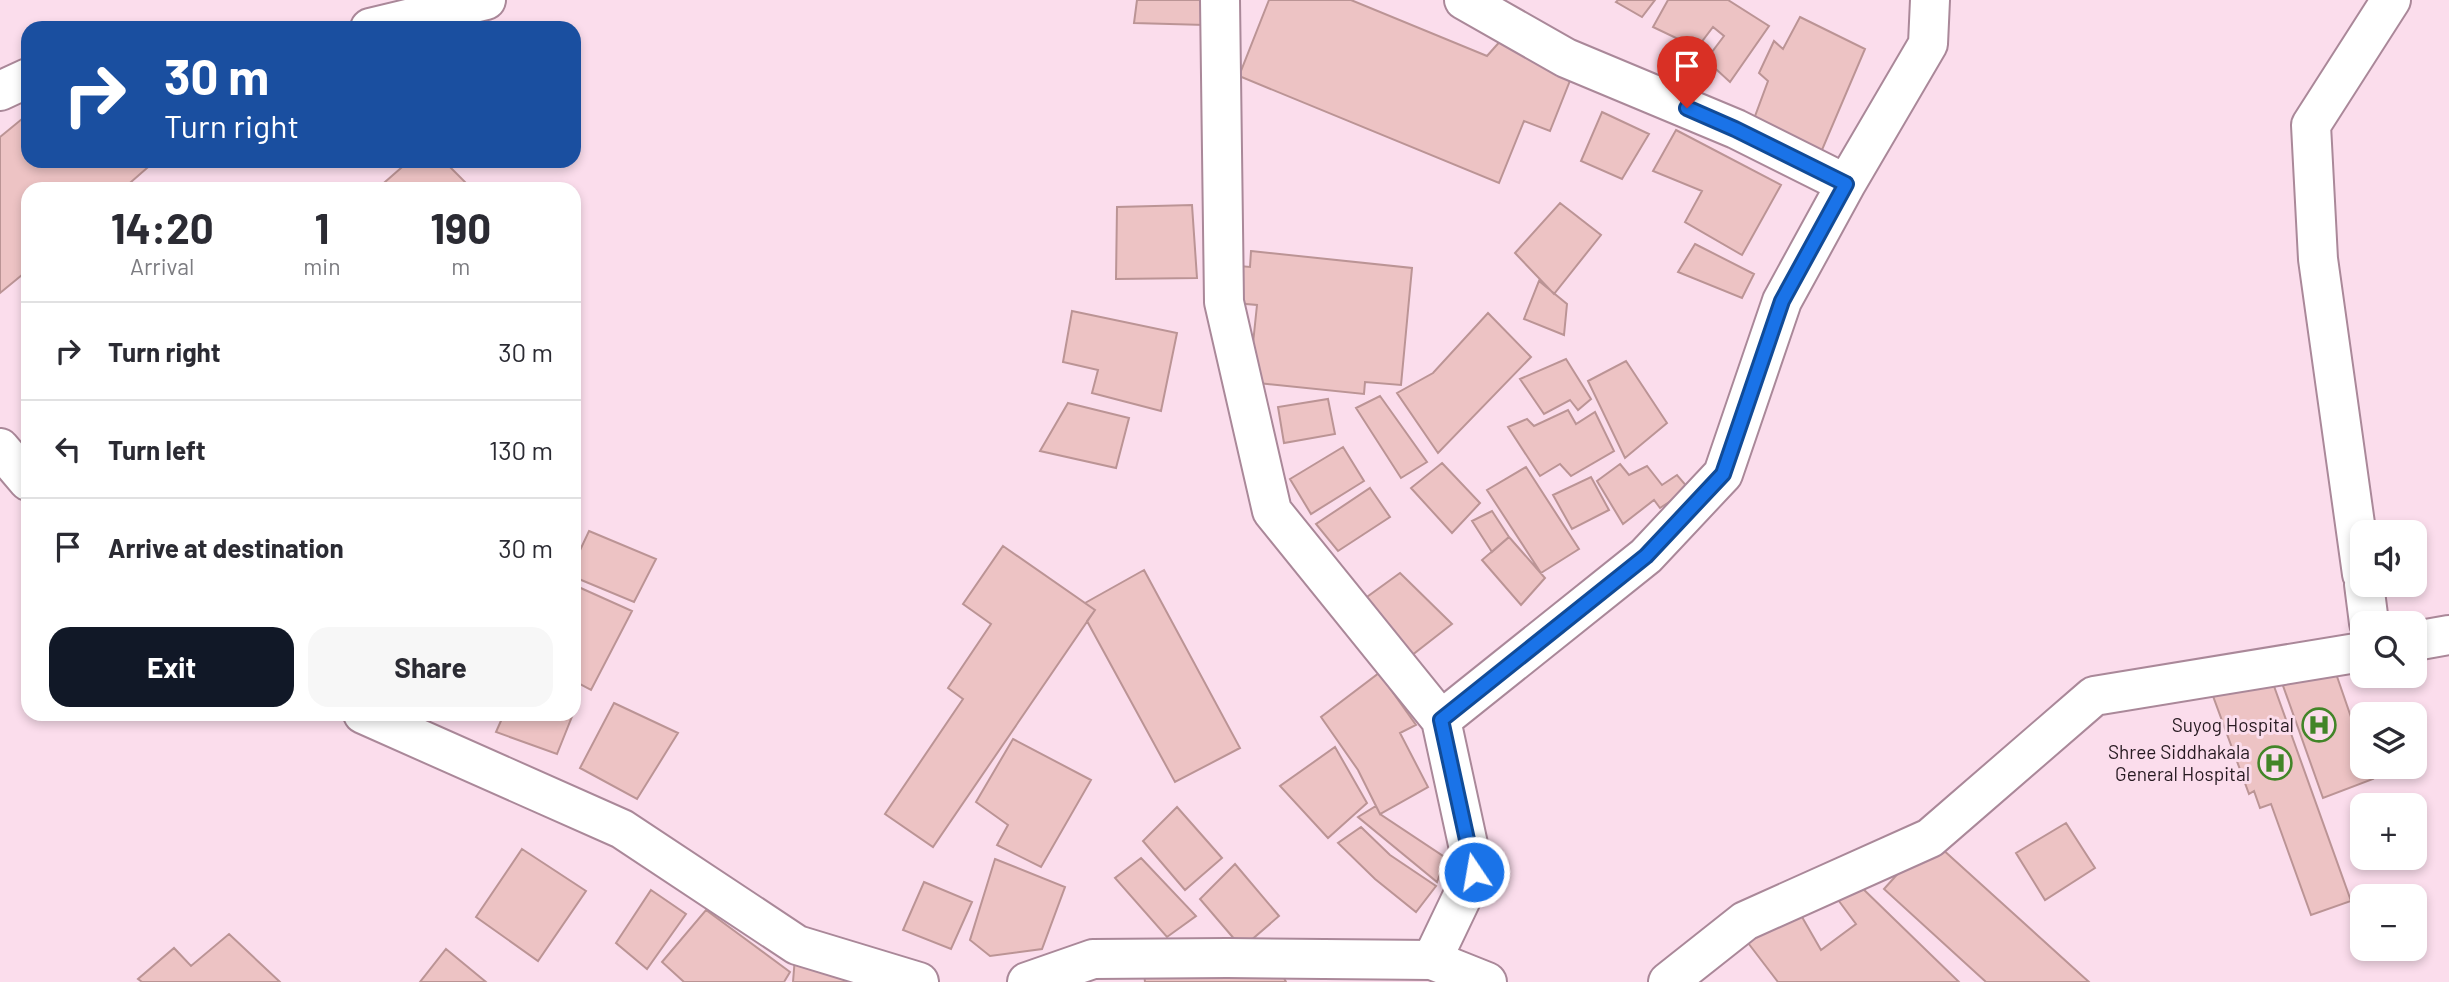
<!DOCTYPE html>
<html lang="en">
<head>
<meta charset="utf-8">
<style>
	body { margin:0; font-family:Barlow,sans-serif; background:#f7f7f7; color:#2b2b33; height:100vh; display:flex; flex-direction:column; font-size:26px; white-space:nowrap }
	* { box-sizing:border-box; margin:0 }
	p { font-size:23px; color:#7c7c81 }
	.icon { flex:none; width:38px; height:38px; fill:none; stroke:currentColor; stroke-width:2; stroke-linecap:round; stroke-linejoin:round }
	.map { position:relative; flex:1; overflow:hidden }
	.sheet { position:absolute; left:21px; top:182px; width:560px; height:539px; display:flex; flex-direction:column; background:#fff; border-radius:21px; box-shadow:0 4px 10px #0003 }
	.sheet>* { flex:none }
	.hud { position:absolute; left:21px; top:21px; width:560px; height:147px; border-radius:21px; box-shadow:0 4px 10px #0003; background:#1a4fa0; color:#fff; overflow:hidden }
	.buttons { position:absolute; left:2350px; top:520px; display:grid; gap:14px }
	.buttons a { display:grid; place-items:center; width:77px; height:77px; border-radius:14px; background:#fff; box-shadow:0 4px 10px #0003; font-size:35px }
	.pin { position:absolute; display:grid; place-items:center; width:60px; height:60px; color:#fff; margin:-72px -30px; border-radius:50% 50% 50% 0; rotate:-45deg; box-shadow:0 0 7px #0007 }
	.pin .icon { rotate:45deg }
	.me { position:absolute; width:77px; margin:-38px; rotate:348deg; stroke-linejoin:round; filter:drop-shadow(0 0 5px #0008) }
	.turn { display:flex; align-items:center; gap:24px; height:147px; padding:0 28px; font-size:32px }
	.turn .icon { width:91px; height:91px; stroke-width:2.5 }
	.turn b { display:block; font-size:49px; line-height:60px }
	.eta { display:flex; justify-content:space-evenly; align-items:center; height:119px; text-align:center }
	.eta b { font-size:42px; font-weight:700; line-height:49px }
	.primary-button { display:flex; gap:14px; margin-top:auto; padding:14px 28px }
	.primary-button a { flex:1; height:80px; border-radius:21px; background:#111827; color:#fff; font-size:28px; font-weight:700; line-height:80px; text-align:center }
	.primary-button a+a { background:#f7f7f7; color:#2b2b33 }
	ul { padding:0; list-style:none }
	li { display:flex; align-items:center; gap:21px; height:98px; padding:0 28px; border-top:2px solid #e1e1e2 }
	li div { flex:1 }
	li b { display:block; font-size:26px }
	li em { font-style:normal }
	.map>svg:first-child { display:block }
	.building { fill:#edc3c4; stroke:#bb9495; stroke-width:2 }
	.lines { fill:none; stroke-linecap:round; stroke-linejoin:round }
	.minor-casing { stroke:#a89; stroke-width:42 }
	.minor { stroke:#fff; stroke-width:38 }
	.route-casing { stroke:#114b97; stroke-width:18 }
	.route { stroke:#1a73e8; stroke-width:12 }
	.labels { text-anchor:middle; stroke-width:6; stroke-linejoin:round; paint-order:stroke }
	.poi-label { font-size:19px; fill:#271a21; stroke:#fbddec; text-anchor:end }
</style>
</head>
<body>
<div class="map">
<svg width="2449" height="982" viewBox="0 0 2449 982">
	<rect width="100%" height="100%" fill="#fbddec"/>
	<path class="building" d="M 1137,0 L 1206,0 L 1205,25 L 1134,23 Z
		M 1269,0 L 1351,0 L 1487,56 L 1503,38 L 1575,68 L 1550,131 L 1524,121 L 1499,183 L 1239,76 Z
		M 1618,0 L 1655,0 L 1642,17 L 1616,2 Z
		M 1668,0 L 1728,0 L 1769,26 L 1730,82 L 1706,60 L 1724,36 L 1713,27 L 1697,48 L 1653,27 Z
		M 1800,17 L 1865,49 L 1819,157 L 1751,127 L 1768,81 L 1759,73 L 1774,41 L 1783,49 Z
		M 1602,112 L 1649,134 L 1622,179 L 1581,161 Z
		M 28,114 L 28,161 L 155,161 L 123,189 L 28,189 L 28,270 L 0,293 L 0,137 Z
		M 1676,130 L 1781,185 L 1742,255 L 1685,222 L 1702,191 L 1653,171 Z
		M 409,161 L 444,161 L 470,187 L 377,189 Z
		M 1560,203 L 1601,235 L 1554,294 L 1515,253 Z
		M 1192,205 L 1197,278 L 1116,279 L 1117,207 Z
		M 1695,244 L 1754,274 L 1742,298 L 1678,272 Z
		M 1251,251 L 1412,268 L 1401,385 L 1365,382 L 1364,394 L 1249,382 L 1257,305 L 1224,302 L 1228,265 L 1250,267 Z
		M 1539,281 L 1567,304 L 1564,335 L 1524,319 Z
		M 1072,311 L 1177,333 L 1161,411 L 1092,393 L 1098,370 L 1063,362 Z
		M 1488,313 L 1531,357 L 1438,453 L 1397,393 L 1433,373 Z
		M 1566,359 L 1591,399 L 1578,410 L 1570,400 L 1544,414 L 1520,379 Z
		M 1626,361 L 1667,423 L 1625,458 L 1588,381 Z
		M 1380,396 L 1427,462 L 1401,478 L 1356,408 Z
		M 1328,399 L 1335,434 L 1284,443 L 1278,407 Z
		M 1068,403 L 1129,418 L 1116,468 L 1040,451 Z
		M 1568,410 L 1576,424 L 1595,412 L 1614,451 L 1571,476 L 1560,464 L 1540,476 L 1508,427 L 1527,419 L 1534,426 Z
		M 1343,447 L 1364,481 L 1311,514 L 1290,479 Z
		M 1442,463 L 1480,503 L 1452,533 L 1411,488 Z
		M 1620,464 L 1629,475 L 1647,466 L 1662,485 L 1677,475 L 1689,489 L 1660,508 L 1654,500 L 1623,524 L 1597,481 Z
		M 1526,467 L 1579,549 L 1541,573 L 1487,490 Z
		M 1591,477 L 1609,510 L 1572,529 L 1553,495 Z
		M 1370,488 L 1390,517 L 1338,551 L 1316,524 Z
		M 1492,511 L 1509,537 L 1492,552 L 1472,521 Z
		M 589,531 L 656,559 L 634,602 L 574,577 L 574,563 Z
		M 1509,537 L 1545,578 L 1521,605 L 1482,560 Z
		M 1003,546 L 1095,610 L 933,847 L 885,814 L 963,699 L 948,688 L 991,624 L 963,604 Z
		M 1144,570 L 1240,748 L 1175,782 L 1087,621 L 1095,610 L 1085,603 Z
		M 1400,573 L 1452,624 L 1407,659 L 1360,602 Z
		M 574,585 L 632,611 L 591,690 L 574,681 Z
		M 2332,662 L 2362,749 L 2362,766 L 2369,766 L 2373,779 L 2323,798 L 2281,680 Z
		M 1379,673 L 1416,725 L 1400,733 L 1428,787 L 1380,814 L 1358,770 L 1321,717 Z
		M 2270,675 L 2351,901 L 2311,915 L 2271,804 L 2260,808 L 2254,791 L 2249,794 L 2213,696 Z
		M 614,703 L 678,733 L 637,799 L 580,768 Z
		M 504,714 L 573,714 L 557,754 L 496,732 Z
		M 1013,739 L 1091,780 L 1041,867 L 997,845 L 1008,825 L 976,802 Z
		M 1335,747 L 1367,803 L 1328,838 L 1280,786 Z
		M 1376,806 L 1380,814 L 1446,858 L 1437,882 L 1358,817 Z
		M 1177,807 L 1222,858 L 1185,890 L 1143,841 Z
		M 2066,823 L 2095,868 L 2045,900 L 2016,853 Z
		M 1361,827 L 1390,855 L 1436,886 L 1416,912 L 1375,879 L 1338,843 Z
		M 1930,838 L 2089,982 L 1986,982 L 1884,889 Z
		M 522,849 L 586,891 L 538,961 L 476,917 Z
		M 1141,858 L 1196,916 L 1167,937 L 1115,878 Z
		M 995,859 L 1065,887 L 1042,949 L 990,956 L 970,940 Z
		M 1235,864 L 1279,916 L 1242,948 L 1200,899 Z
		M 924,882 L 972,902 L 951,949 L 903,930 Z
		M 1858,884 L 1959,982 L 1778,982 L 1742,935 L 1798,910 L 1821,950 L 1856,924 L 1833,893 Z
		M 651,890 L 686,914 L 647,969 L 616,943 Z
		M 706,910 L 790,972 L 784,982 L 684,982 L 662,962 Z
		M 229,934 L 280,982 L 142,982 L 138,979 L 174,948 L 191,966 Z
		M 446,949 L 486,982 L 420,982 Z
		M 795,957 L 877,982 L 793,982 Z
		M 1143,965 L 1282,974 L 1286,982 L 1145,982 Z"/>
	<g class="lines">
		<defs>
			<path id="minor" d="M 1220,0 L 1224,302 L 1272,511 L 1441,720
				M 1464,0 L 1566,58 L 1736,129 L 1846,184 L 1928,44 L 1930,0
				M 370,28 L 486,0
				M 0,91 L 28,78
				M 0,448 L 28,481
				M 2362,574 L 2318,259 L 2311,125 L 2391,0
				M 2364,584 L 2369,623
				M 2415,641 L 2449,635
				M 363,714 L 622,829 L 797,945 L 919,982
				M 1432,960 L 1474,872 L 1441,720 L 1646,556 L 1723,474 L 1782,301 L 1846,184
				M 1027,982 L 1093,959 L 1227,958 L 1432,960 L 1487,982
				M 1668,982 L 1745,921 L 1930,838 L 2094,696 L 2362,652"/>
		</defs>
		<use href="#minor" class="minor-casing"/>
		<use href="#minor" class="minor"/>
	</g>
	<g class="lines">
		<defs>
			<path id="route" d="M 1474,872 L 1441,720 L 1646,556 L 1723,474 L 1782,301 L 1846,184 L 1735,129 L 1687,108"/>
		</defs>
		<use href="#route" class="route-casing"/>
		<use href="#route" class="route"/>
	</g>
	<defs>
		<symbol id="hospital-ring" viewBox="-11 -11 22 22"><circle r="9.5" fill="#fbddec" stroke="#428528" stroke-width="1.5"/><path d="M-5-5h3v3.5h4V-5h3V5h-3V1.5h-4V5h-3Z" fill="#428528"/></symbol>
	</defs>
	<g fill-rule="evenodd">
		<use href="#hospital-ring" x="2300" y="706" width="38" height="38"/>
		<use href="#hospital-ring" x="2256" y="744" width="38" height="38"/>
	</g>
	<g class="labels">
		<g class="poi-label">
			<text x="2294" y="732">Suyog Hospital</text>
			<text x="2250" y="759">Shree Siddhakala<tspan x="2250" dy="22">General Hospital</tspan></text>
		</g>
	</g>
</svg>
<div class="buttons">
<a><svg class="icon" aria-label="sound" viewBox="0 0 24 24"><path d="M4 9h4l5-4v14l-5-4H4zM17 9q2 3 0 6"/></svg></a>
<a><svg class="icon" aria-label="search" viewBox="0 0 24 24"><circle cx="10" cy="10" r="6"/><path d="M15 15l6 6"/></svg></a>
<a><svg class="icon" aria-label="layers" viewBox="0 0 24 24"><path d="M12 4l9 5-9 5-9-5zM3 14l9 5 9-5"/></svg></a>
<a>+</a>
<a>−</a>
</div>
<div class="pin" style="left:1687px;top:108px;background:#d93025"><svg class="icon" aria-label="arrive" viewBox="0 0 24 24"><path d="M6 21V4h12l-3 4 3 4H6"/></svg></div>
<svg class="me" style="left:1474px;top:872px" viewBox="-20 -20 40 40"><circle r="17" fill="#1a73e8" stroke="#fff" stroke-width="3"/><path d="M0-11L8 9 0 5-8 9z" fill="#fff"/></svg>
<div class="hud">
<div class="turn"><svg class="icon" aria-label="right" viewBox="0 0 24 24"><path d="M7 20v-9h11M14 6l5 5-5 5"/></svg><div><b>30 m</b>Turn right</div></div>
</div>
<section class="sheet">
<div class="eta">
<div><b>14:20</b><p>Arrival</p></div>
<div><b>1</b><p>min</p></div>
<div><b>190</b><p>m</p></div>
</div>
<ul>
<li><svg class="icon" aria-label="right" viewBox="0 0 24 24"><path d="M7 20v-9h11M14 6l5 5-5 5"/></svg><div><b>Turn right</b></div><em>30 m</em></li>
<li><svg class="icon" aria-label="left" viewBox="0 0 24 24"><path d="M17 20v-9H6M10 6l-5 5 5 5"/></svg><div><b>Turn left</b></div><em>130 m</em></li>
<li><svg class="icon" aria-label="arrive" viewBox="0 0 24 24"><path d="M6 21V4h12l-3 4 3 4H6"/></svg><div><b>Arrive at destination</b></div><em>30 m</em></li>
</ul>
<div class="primary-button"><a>Exit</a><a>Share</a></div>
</section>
</div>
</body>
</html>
